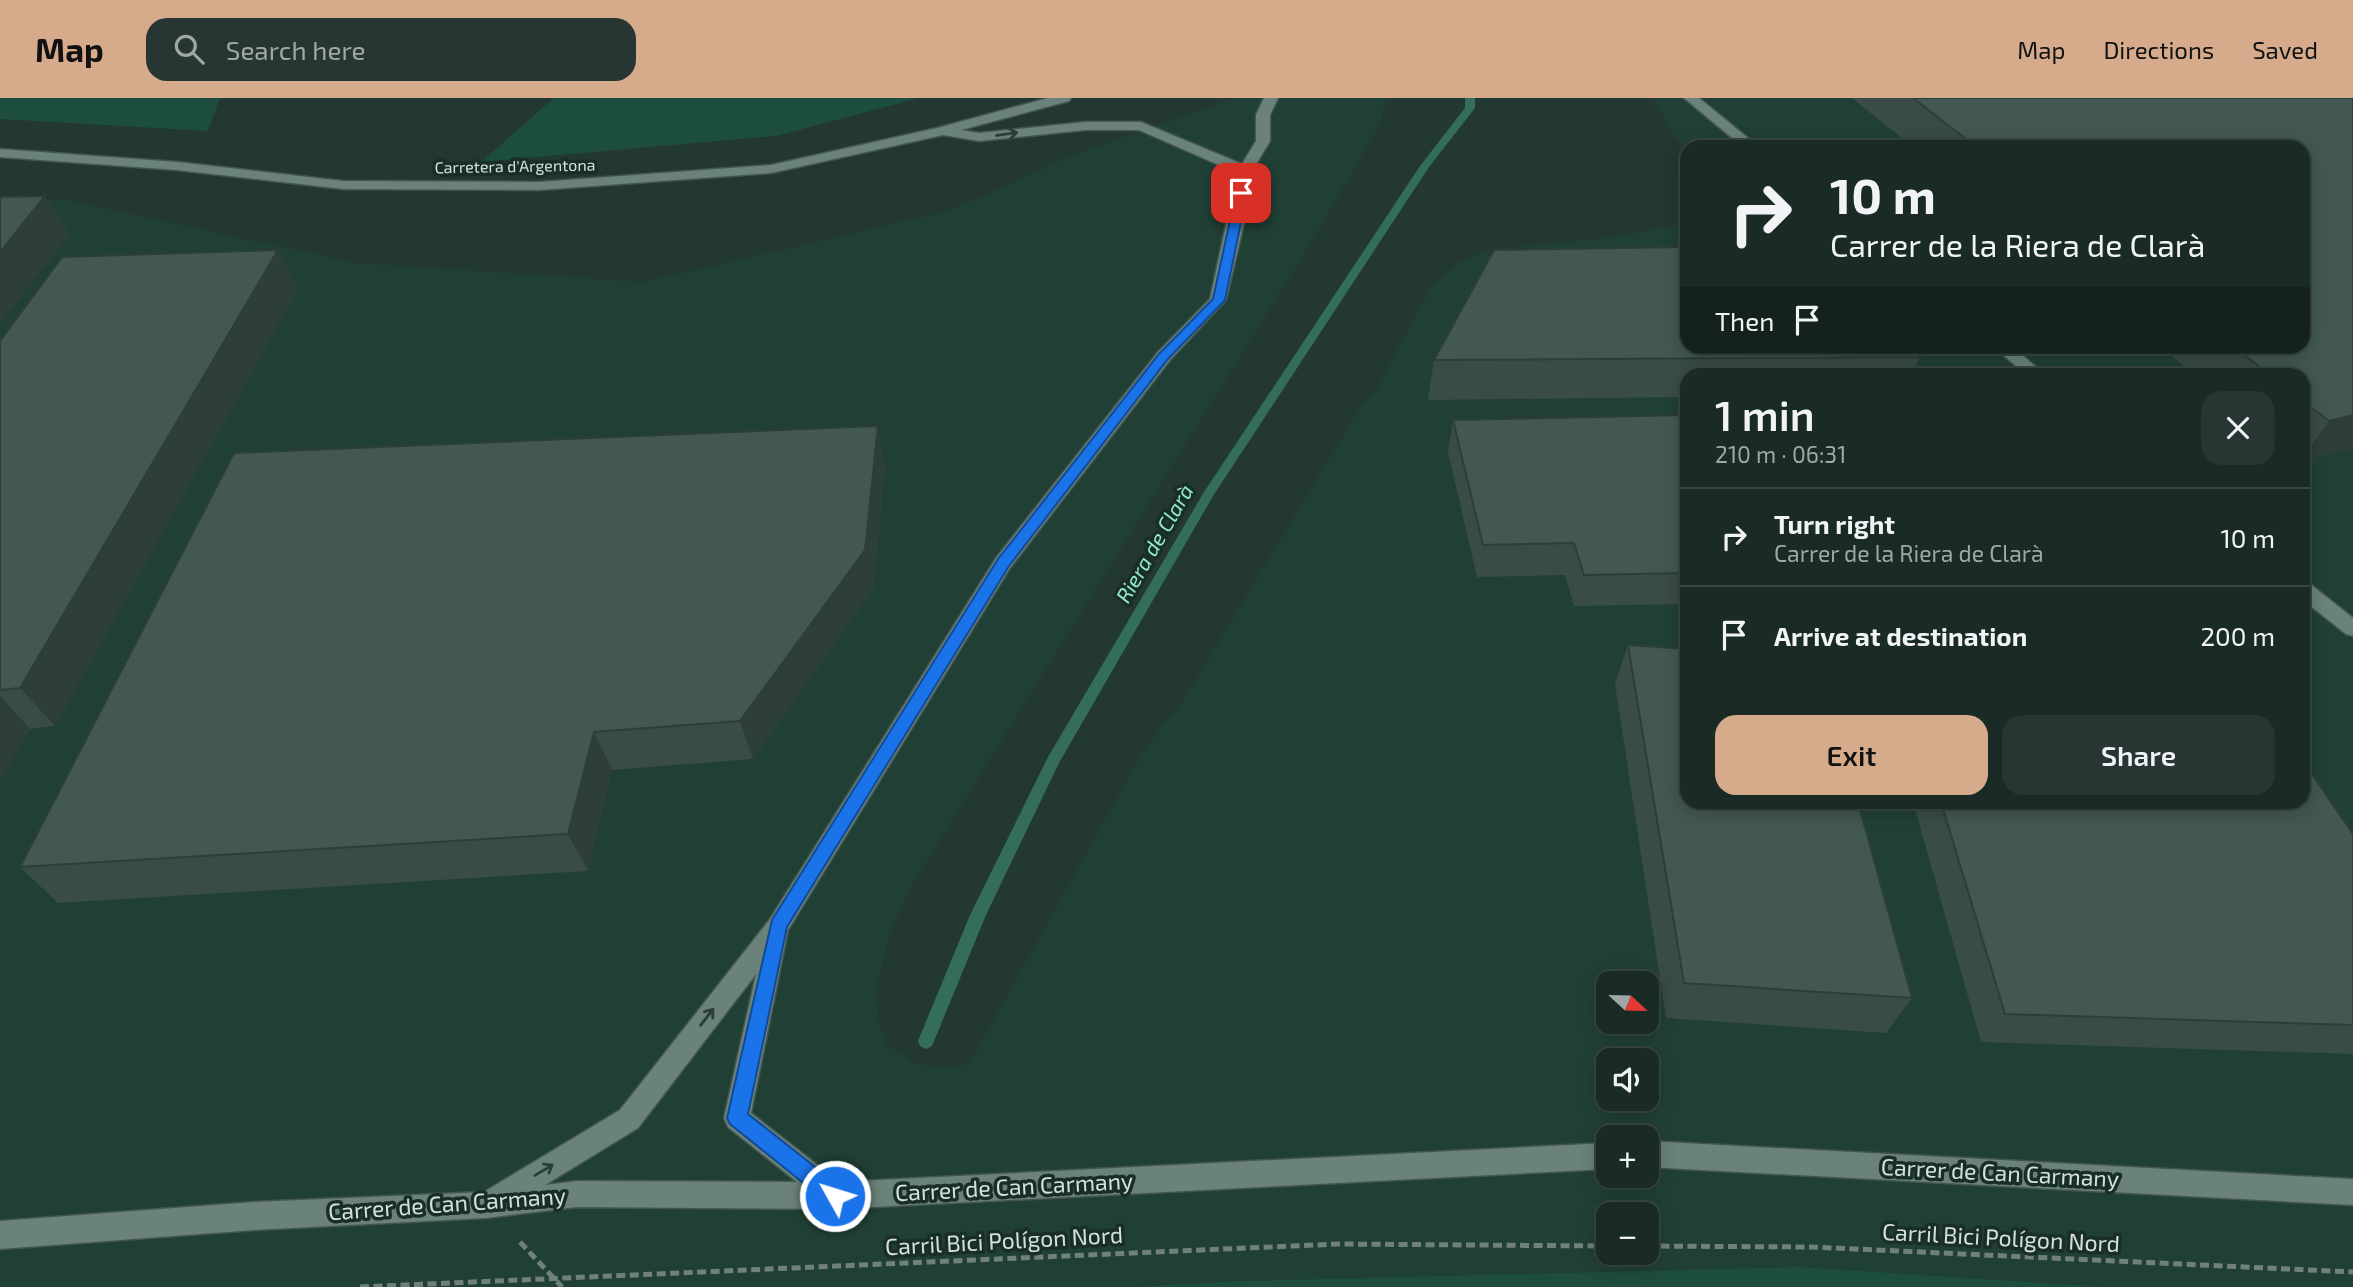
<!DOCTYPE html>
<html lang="en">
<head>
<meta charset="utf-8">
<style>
	body { margin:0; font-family:"Exo 2",sans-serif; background:#273632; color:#f1f3f6; height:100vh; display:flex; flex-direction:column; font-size:26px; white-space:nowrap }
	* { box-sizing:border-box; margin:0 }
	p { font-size:23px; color:#9fa7a7 }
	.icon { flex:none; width:38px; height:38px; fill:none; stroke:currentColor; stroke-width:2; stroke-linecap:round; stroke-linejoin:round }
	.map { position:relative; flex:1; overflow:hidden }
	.drawer { position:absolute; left:1680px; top:270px; width:630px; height:441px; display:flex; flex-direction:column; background:#1a2a25; border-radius:21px; box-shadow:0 4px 18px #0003,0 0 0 2px #384642 }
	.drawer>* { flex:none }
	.top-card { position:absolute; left:1680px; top:42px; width:630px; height:214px; border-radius:21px; box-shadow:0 4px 18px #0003,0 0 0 2px #384642; background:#1a2a25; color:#f1f3f6; overflow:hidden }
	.needle { width:46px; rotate:112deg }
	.buttons { position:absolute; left:1596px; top:873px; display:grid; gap:14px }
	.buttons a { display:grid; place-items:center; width:63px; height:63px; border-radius:14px; background:#1a2a25; box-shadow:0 4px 18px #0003,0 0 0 2px #384642; font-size:35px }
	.pin { position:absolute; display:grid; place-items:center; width:60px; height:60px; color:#fff; margin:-30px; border-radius:14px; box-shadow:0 4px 10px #0006 }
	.me { position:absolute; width:77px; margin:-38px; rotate:309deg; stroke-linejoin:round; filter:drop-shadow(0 0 5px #0008) }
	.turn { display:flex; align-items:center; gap:24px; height:147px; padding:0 35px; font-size:32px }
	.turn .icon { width:91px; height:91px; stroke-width:2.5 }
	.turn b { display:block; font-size:49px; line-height:60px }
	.then { display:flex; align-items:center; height:66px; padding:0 35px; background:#0003; gap:14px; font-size:26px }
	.round { display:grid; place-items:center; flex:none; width:74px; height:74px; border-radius:21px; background:#273632 }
	.summary { display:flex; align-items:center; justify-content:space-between; height:119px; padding:0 35px }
	h1 { font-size:42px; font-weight:600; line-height:52px }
	.action { display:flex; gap:14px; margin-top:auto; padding:14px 35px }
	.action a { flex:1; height:80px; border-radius:21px; background:#d6ab8b; color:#111; font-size:28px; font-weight:600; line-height:80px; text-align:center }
	.action a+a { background:#273632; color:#f1f3f6 }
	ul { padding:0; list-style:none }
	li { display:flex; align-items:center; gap:21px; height:98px; padding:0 35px; border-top:2px solid #384642 }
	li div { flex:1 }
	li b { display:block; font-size:26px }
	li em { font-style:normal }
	header { display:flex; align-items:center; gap:42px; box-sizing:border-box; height:98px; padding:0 35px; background:#d6ab8b; color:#111 }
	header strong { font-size:33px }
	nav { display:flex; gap:38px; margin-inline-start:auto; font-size:24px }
	.search { width:490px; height:63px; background:#273632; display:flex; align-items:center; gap:18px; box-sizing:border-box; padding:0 24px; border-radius:21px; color:#9fa7a7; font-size:26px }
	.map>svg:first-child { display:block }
	.built { fill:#214035; fill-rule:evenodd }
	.green { fill:#1d4d3e }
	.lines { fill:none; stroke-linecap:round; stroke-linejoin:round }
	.stream { fill:#346d5b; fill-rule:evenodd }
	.minor-casing { stroke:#43554f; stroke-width:3 }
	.path { stroke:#6f817a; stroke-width:5; stroke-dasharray:9 4.5; stroke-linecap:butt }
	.minor { fill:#6a8279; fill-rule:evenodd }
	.wall { fill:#394c45 }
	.shaded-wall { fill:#2e3e38 }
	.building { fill:#425850; stroke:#2e3e38; stroke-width:2 }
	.oneway { stroke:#293f37 }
	.route { fill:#1a73e8; stroke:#114b97; stroke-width:2 }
	.labels { text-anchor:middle; stroke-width:7; stroke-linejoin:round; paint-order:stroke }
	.far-street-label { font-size:16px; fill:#d4e0db; stroke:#192e27 }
	.water-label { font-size:21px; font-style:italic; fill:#90ebcb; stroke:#192e27 }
	.near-street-label { font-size:23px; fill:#d4e0db; stroke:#192e27 }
</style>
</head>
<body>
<header>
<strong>Map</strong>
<div class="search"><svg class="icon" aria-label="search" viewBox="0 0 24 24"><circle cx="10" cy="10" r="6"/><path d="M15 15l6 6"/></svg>Search here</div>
<nav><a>Map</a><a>Directions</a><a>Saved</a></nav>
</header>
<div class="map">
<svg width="2353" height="1189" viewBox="0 0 2353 1189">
	<rect width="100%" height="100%" fill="#233831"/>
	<path class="built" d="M 1235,0 L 1386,0 L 1381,22 L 1368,48 L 1299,164 L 912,787 L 889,837 L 876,895 L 879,923 L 886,946 L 913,965 L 941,970 L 969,966 L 1145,650 L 1184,601 L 1361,308 L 1375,294 L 1429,192 L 1461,163 L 1488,152 L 1614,139 L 1687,125 L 1687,248 L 2303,248 L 2303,49 L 1687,49 L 1687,53 L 1670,32 L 1654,0 L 2353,0 L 2353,1189 L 2109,1189 L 1799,1169 L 1239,1183 L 1130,1189 L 0,1189 L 0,102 L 67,102 L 356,165 L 644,184 L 949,113 L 1070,58 ZM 1687,276 L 2303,276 L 2303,704 L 1687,704 ZM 1608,886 L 1647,886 L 1647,924 L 1608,924 ZM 1608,962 L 1647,962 L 1647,1001 L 1608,1001 ZM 1608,1040 L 1647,1040 L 1647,1078 L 1608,1078 ZM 1608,1116 L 1647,1116 L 1647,1155 L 1608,1155 Z"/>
	<path class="green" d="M 0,0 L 220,0 L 208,33 L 0,21 Z
		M 554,0 L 919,0 L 776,38 L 481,64 Z
		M 1799,1169 L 2109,1189 L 1130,1189 L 1239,1183 Z"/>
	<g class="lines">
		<path class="stream" d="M 1465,0 L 1475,0 L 1475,10 L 1429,69 L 1213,398 L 1059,665 L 986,817 L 932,948 L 926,951 L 920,948 L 918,943 L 970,817 L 1048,659 L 1204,394 L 1420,68 L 1465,10 Z"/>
		<defs>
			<path id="minor" d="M 1048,0 L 1071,0 L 1069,3 L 961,32 L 979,35 L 1085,24 L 1141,24 L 1242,66 L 1256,43 L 1256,17 L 1264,0 L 1278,0 L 1270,17 L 1270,43 L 1252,73 L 1246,117 L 1226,202 L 1170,262 L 1010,470 L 788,832 L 751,1015 L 839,1084 L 1608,1045 L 1608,1071 L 835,1111 L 577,1109 L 486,1120 L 254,1132 L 0,1151 L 0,1123 L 254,1104 L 484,1094 L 620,1012 L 770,821 L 996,460 L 1158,254 L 1210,201 L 1237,75 L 1139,32 L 1085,32 L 979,43 L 943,37 L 771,75 L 539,92 L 343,91 L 177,72 L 0,59 L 0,51 L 177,64 L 343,83 L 539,84 L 771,67 L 937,30 ZM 756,876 L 724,1020 L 728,1029 L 797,1084 L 577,1083 L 545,1087 L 638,1030 Z
				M 1684,0 L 1699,0 L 1759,49 L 1743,49 Z
				M 1993,248 L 2012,248 L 2044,276 L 2025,276 Z
				M 2303,484 L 2310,486 L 2353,520 L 2353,538 L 2346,536 L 2303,502 Z
				M 1647,1043 L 2353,1081 L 2353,1107 L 1647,1069 Z"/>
		</defs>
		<use href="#minor" class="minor-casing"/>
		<path class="path" d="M 520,1144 L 562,1189
			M 1647,1148 L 1812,1149 L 2353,1174
			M 360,1189 L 1338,1146 L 1608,1148"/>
		<use href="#minor" class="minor"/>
	</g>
	<path class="wall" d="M 1852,0 L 2353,0 L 2353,350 L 2303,362 L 2303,276 L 2194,276 L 2159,248 L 2303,248 L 2303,49 L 1913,49 Z
		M 278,152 L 298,191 L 55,628 L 30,631 L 0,683 L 0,243 Z
		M 1920,259 L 1912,276 L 1687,276 L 1687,299 L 1428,302 L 1434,262 Z
		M 1687,317 L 1687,506 L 1574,508 L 1565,477 L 1477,479 L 1448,354 L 1453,322 Z
		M 885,367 L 873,491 L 753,661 L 612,672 L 588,773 L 58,805 L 20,769 Z
		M 1628,547 L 1912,900 L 1886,935 L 1666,920 L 1615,586 Z
		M 1913,704 L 2303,704 L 2353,736 L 2353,956 L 1981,944 Z"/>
	<path class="shaded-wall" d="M 45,98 L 70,137 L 0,226 L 0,154 Z
		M 278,152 L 298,191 L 55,628 L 20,590 Z
		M 2353,317 L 2353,350 L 2303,362 L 2303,358 L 2329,323 Z
		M 878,328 L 885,367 L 873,491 L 753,661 L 740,623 Z
		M 0,598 L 30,631 L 0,683 Z
		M 594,634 L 612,672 L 588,773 L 568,736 Z"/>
	<path class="building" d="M 1913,0 L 2353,0 L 2353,317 L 2329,323 L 2303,303 L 2303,276 L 2269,276 L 2233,248 L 2303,248 L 2303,49 L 1976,49 Z
		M 45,98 L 0,154 L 0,99 Z
		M 1687,149 L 1687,248 L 1915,248 L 1920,259 L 1434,262 L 1494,152 Z
		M 278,152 L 20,590 L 0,592 L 0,243 L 62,159 Z
		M 1687,317 L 1687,475 L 1584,477 L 1574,445 L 1483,447 L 1453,322 Z
		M 878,328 L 865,452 L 740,623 L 594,634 L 568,736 L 20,769 L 234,355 Z
		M 1628,547 L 1687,551 L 1687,704 L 1858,704 L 1912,900 L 1684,885 Z
		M 2303,663 L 2353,736 L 2353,927 L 2005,916 L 1941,704 L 2303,704 Z"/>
	<defs><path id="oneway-shaft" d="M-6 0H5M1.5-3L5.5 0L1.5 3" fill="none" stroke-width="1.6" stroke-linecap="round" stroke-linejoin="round" transform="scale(1.75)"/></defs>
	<g class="oneway">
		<use href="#oneway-shaft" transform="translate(1007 36) rotate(-7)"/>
		<use href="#oneway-shaft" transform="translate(707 919) rotate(-52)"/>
		<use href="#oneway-shaft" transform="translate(544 1072) rotate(-31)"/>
	</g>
	<path class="route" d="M 1241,92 L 1247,95 L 1225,202 L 1168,261 L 1009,468 L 787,829 L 748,1016 L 843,1091 L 846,1098 L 843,1105 L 835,1108 L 828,1105 L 730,1026 L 727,1020 L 772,822 L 998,461 L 1159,256 L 1213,201 L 1236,95 Z"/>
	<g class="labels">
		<g class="far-street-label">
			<text transform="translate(515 68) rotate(-1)" y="6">Carretera d'Argentona</text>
		</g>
		<g class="water-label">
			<text transform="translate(1155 446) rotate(-60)" y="7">Riera de Clarà</text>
		</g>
		<g class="near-street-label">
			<text transform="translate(2000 1075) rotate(3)" y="8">Carrer de Can Carmany</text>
			<text transform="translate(1014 1089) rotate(-3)" y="8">Carrer de Can Carmany</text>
			<text transform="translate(447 1106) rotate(-4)" y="8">Carrer de Can Carmany</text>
			<text transform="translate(2001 1140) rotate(3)" y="8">Carril Bici Polígon Nord</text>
			<text transform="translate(1004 1143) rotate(-3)" y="8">Carril Bici Polígon Nord</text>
		</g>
	</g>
</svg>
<div class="buttons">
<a><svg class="needle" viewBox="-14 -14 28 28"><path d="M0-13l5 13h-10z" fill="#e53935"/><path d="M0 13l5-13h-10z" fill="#9fa7a7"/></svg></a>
<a><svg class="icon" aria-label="sound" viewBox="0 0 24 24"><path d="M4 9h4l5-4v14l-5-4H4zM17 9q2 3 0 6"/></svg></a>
<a>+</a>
<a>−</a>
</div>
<div class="pin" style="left:1241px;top:95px;background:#d93025"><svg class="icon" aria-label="arrive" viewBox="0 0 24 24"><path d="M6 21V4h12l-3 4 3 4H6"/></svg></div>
<svg class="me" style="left:835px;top:1098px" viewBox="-20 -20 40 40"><circle r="17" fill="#1a73e8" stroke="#fff" stroke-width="3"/><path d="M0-11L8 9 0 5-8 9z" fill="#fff"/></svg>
<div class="top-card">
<div class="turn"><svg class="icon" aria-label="right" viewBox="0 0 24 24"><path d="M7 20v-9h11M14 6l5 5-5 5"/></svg><div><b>10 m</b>Carrer de la Riera de Clarà</div></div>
<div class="then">Then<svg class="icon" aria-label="arrive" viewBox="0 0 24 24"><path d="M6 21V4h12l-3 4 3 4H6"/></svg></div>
</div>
<section class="drawer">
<div class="summary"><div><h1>1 min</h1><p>210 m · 06:31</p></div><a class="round"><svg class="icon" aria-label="close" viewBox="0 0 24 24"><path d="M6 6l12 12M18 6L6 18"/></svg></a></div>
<ul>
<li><svg class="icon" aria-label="right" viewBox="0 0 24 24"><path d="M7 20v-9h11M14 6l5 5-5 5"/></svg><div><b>Turn right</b><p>Carrer de la Riera de Clarà</p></div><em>10 m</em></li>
<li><svg class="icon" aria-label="arrive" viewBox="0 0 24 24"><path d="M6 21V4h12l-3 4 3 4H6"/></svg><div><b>Arrive at destination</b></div><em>200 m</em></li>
</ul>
<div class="action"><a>Exit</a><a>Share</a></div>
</section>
</div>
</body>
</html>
